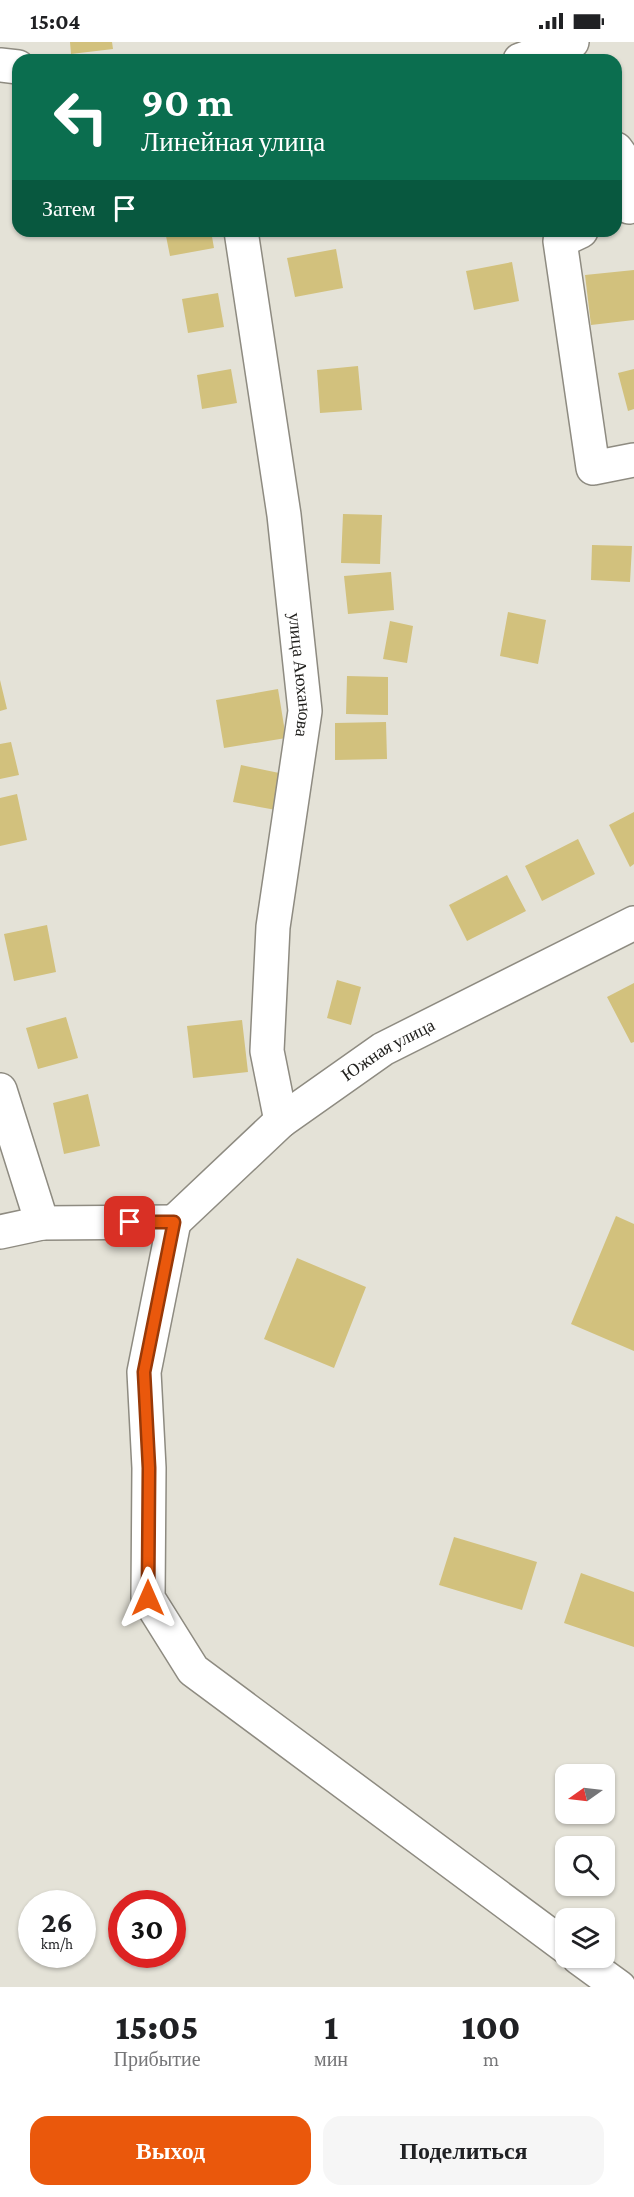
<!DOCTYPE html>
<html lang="ru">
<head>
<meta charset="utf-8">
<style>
	body { margin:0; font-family:"Crimson Pro",serif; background:#f6f6f6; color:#202124; height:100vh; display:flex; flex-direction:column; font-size:22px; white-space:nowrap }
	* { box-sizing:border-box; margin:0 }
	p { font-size:20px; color:#757577 }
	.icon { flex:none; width:33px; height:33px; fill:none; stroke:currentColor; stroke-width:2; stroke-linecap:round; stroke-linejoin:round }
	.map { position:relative; height:1945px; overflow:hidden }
	.sheet { display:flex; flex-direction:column; background:#fff; flex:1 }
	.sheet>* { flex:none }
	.top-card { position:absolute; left:12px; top:12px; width:610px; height:183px; border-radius:18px; box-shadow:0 2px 4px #0004; background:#0b6e4f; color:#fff; overflow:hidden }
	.needle { width:39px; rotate:256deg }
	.buttons { position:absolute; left:555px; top:1722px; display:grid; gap:12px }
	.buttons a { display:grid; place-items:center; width:60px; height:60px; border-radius:12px; background:#fff; box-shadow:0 2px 4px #0004; font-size:30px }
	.speed { position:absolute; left:18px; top:1848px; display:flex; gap:12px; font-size:30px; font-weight:700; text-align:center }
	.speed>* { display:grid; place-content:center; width:78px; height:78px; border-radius:50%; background:#fff; box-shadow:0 2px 4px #0004; line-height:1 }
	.speed small { font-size:15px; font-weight:400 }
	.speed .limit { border:9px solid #d22; background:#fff; color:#111 }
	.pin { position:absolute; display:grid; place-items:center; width:51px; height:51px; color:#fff; margin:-26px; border-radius:12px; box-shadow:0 3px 9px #0006 }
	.me { position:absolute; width:66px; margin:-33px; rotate:0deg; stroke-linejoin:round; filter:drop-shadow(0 0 4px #0008) }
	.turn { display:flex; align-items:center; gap:21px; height:126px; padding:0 30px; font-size:27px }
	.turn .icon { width:78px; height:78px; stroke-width:2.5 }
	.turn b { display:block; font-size:42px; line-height:51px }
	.then { display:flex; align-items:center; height:57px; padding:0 30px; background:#0003; gap:12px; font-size:22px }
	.eta { display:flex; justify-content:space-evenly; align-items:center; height:102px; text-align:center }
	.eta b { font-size:36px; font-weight:800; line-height:42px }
	.cta { display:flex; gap:12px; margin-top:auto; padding:12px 30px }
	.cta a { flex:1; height:69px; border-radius:18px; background:#ea580c; color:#fff; font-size:24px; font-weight:800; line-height:69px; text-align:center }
	.cta a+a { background:#f6f6f6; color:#202124 }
	.status { display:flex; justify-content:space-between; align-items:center; height:42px; padding:0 30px; background:#fff; direction:ltr }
	.status svg { height:16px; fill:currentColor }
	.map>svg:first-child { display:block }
	.building { fill:#d2c17d }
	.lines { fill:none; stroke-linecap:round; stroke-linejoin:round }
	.minor-casing { stroke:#8e8b81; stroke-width:36 }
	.minor { stroke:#fff; stroke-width:33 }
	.route-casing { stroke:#983908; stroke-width:15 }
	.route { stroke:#ea580c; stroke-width:10 }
	.labels { text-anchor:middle; stroke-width:6; stroke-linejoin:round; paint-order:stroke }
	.street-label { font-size:18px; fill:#1f1e1b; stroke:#e4e2d7 }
</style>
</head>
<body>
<div class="status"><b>15:04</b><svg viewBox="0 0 49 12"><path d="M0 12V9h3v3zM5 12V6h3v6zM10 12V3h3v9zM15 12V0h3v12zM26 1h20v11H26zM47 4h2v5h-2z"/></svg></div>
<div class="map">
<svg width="634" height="1945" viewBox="0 0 634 1945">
	<rect width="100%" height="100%" fill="#e4e2d7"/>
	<path class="building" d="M 70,0 L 112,0 L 113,7 L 71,12 Z
		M 165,189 L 211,189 L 214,206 L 170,214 Z
		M 336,207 L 343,246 L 295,255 L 287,216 Z
		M 512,220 L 519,259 L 474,268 L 466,229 Z
		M 634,228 L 634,278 L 591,283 L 585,233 Z
		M 218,251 L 224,285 L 188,291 L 182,257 Z
		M 358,324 L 362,368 L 320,371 L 317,328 Z
		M 231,327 L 237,361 L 202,367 L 197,333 Z
		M 634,327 L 634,367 L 628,369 L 618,331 Z
		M 343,472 L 382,473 L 380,522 L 341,521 Z
		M 592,503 L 632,504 L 630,540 L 591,538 Z
		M 391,530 L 394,568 L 348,572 L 344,534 Z
		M 508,570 L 546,578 L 538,622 L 500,614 Z
		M 390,579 L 413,584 L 407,621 L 383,617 Z
		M 347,634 L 388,635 L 388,673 L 346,672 Z
		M 0,638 L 7,667 L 0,669 Z
		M 278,647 L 286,696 L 224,706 L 216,658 Z
		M 386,680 L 387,717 L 335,718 L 335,681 Z
		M 11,700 L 19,733 L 0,737 L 0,702 Z
		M 241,723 L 284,732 L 276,768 L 233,760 Z
		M 17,752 L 27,798 L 0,804 L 0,756 Z
		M 634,770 L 634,822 L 630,825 L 609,783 Z
		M 578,797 L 595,832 L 542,859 L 525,824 Z
		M 507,833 L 526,869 L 467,899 L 449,863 Z
		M 47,883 L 56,930 L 14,939 L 4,892 Z
		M 337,938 L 361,945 L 351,983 L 327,976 Z
		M 634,941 L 634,1000 L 631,1001 L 607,955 Z
		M 66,975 L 78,1016 L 38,1027 L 26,986 Z
		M 242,978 L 248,1030 L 193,1036 L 187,984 Z
		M 88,1052 L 100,1104 L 64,1112 L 53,1061 Z
		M 616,1174 L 634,1182 L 634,1309 L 571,1282 Z
		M 297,1216 L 366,1245 L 334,1326 L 264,1297 Z
		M 454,1495 L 537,1520 L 522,1568 L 439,1543 Z
		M 581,1531 L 634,1550 L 634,1605 L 564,1581 Z"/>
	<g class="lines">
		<defs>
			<g id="minor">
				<path d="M 520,18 L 572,0"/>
				<path d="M 0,23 L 18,25"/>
				<path d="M 616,107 L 624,118 L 629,165"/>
				<path id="s1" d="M 241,189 L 284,473 L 305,669 L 273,885 L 267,1009 L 281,1079"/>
				<path d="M 581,189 L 560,199 L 593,426 L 634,418"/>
				<path d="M 0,1048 L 42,1181 L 174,1180"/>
				<path d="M 174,1180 L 144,1330 L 149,1426 L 148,1556 L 193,1628 L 566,1905"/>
				<path id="s2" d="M 174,1180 L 281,1079 L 383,1007 L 634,881"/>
				<path d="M 0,1190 L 42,1181"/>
				<path d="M 579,1916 L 619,1945"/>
			</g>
		</defs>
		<use href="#minor" class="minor-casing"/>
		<use href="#minor" class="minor"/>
	</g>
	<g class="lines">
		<defs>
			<path id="route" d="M 130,1180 L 174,1180 L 144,1330 L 149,1426 L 148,1556"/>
		</defs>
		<use href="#route" class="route-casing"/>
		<use href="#route" class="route"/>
	</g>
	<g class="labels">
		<g class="street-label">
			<text dy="6" stroke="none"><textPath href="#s1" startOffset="448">улица Аюханова</textPath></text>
			<text dy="6" stroke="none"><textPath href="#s2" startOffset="276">Южная улица</textPath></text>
		</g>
	</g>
</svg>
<div class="buttons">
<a><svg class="needle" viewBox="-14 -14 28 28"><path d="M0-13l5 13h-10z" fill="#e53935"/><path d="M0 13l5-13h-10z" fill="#757577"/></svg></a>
<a><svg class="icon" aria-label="search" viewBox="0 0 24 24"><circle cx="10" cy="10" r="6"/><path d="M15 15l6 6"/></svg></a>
<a><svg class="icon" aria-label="layers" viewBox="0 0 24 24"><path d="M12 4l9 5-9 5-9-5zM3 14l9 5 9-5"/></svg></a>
</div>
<div class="speed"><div>26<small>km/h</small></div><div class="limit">30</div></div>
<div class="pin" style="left:130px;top:1180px;background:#d93025"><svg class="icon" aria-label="arrive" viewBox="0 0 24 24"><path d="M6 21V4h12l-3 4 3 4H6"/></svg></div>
<svg class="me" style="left:148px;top:1556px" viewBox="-20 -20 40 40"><path d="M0-17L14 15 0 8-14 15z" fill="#ea580c" stroke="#fff" stroke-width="4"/></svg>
<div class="top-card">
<div class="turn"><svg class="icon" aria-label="left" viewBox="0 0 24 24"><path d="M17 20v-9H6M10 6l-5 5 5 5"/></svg><div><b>90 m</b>Линейная улица</div></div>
<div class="then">Затем<svg class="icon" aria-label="arrive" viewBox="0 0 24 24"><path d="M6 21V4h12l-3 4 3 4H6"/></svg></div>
</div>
</div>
<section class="sheet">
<div class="eta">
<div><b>15:05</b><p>Прибытие</p></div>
<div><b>1</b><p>мин</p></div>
<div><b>100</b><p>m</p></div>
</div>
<div class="cta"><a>Выход</a><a>Поделиться</a></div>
</section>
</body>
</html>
